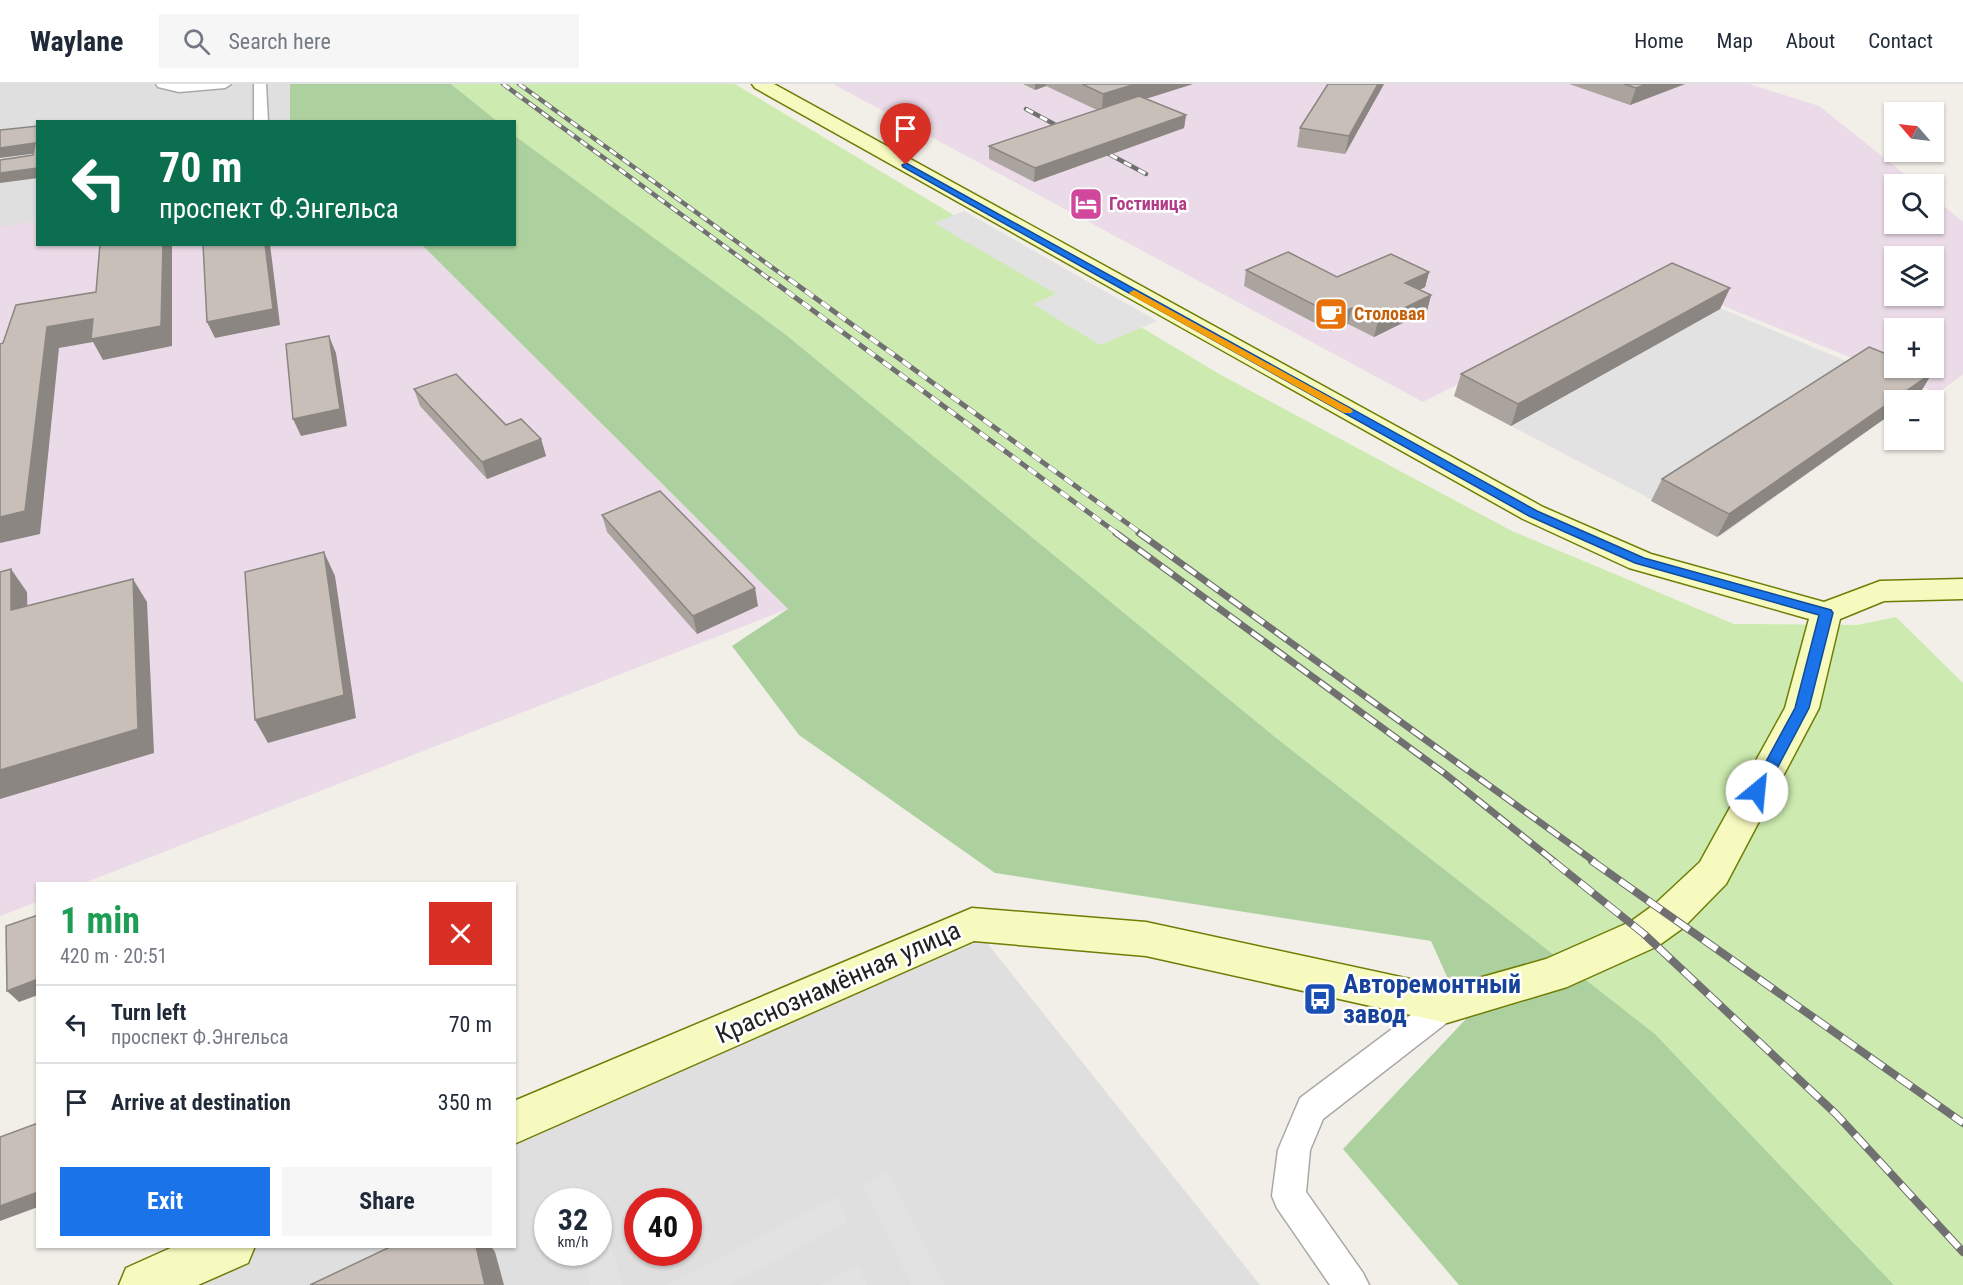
<!DOCTYPE html>
<html lang="en">
<head>
<meta charset="utf-8">
<style>
	body { margin:0; font-family:"Roboto Condensed",sans-serif; background:#f6f6f7; color:#1f2937; height:100vh; display:flex; flex-direction:column; font-size:22px; white-space:nowrap }
	* { box-sizing:border-box; margin:0 }
	p { font-size:20px; color:#747a83 }
	.icon { flex:none; width:33px; height:33px; fill:none; stroke:currentColor; stroke-width:2; stroke-linecap:round; stroke-linejoin:round }
	.map { position:relative; flex:1; overflow:hidden }
	.details { position:absolute; left:36px; top:798px; width:480px; height:366px; display:flex; flex-direction:column; background:#fff; border-radius:0px; box-shadow:0 2px 4px #0004 }
	.details>* { flex:none }
	.guide { position:absolute; left:36px; top:36px; width:480px; height:126px; border-radius:0px; box-shadow:0 2px 4px #0004; background:#0b6e4f; color:#fff; overflow:hidden }
	.needle { width:39px; rotate:298deg }
	.buttons { position:absolute; left:1884px; top:18px; display:grid; gap:12px }
	.buttons a { display:grid; place-items:center; width:60px; height:60px; border-radius:0px; background:#fff; box-shadow:0 2px 4px #0004; font-size:30px }
	.speed { position:absolute; left:534px; top:1104px; display:flex; gap:12px; font-size:30px; font-weight:700; text-align:center }
	.speed>* { display:grid; place-content:center; width:78px; height:78px; border-radius:50%; background:#fff; box-shadow:0 2px 4px #0004; line-height:1 }
	.speed small { font-size:15px; font-weight:400 }
	.speed .limit { border:9px solid #d22; background:#fff; color:#111 }
	.pin { position:absolute; display:grid; place-items:center; width:51px; height:51px; color:#fff; margin:-62px -26px; border-radius:50% 50% 50% 0; rotate:-45deg; box-shadow:0 0 6px #0007 }
	.pin .icon { rotate:45deg }
	.me { position:absolute; width:66px; margin:-33px; rotate:28deg; stroke-linejoin:round; filter:drop-shadow(0 0 4px #0008) }
	.turn { display:flex; align-items:center; gap:21px; height:126px; padding:0 24px; font-size:27px }
	.turn .icon { width:78px; height:78px; stroke-width:2.5 }
	.turn b { display:block; font-size:42px; line-height:51px }
	.round { display:grid; place-items:center; flex:none; width:63px; height:63px; border-radius:0px; background:#f6f6f7 }
	.headline { display:flex; align-items:center; justify-content:space-between; height:102px; padding:0 24px }
	h1 { font-size:36px; font-weight:700; line-height:45px; color:#1e9e55 }
	.primary-button { display:flex; gap:12px; margin-top:auto; padding:12px 24px }
	.primary-button a { flex:1; height:69px; border-radius:0px; background:#1a73e8; color:#fff; font-size:24px; font-weight:700; line-height:69px; text-align:center }
	.primary-button a+a { background:#f6f6f7; color:#1f2937 }
	ul { padding:0; list-style:none }
	li { display:flex; align-items:center; gap:18px; height:78px; padding:0 24px; border-top:2px solid #e0e1e3 }
	li div { flex:1 }
	li b { display:block; font-size:22px }
	li em { font-style:normal }
	header { display:flex; align-items:center; gap:36px; box-sizing:border-box; height:84px; padding:0 30px; background:#fff; border-bottom:2px solid #e0e1e3 }
	header strong { font-size:28px }
	nav { display:flex; gap:33px; margin-inline-start:auto; font-size:21px }
	.search { width:420px; height:54px; background:#f6f6f7; display:flex; align-items:center; gap:15px; box-sizing:border-box; padding:0 21px; border-radius:0px; color:#747a83; font-size:22px }
	.map>svg:first-child { display:block }
	.residential { fill:#e0dfdf; fill-rule:evenodd }
	.industrial { fill:#ebdbe8; fill-rule:evenodd }
	.grass { fill:#cdebb0 }
	.forest { fill:#add19e }
	.parking { fill:#e2e2e2 }
	.lines { fill:none; stroke-linecap:round; stroke-linejoin:round }
	.street-casing { stroke:#a9a9a9; stroke-width:3 }
	.secondary-casing { stroke:#707d05; stroke-width:3 }
	.street { fill:#fff; fill-rule:evenodd }
	.secondary { fill:#f7fabf; fill-rule:evenodd }
	.rail-far3-casing { stroke:#707070; stroke-width:4.5 }
	.rail-far2-casing { stroke:#707070; stroke-width:5 }
	.rail-far1-casing { stroke:#707070; stroke-width:7 }
	.rail-casing { stroke:#707070; stroke-width:8 }
	.rail-far3 { stroke:#fff; stroke-width:3; stroke-dasharray:8; stroke-linecap:butt }
	.rail-far2 { stroke:#fff; stroke-width:4; stroke-dasharray:10; stroke-linecap:butt }
	.rail-far1 { stroke:#fff; stroke-width:4.5; stroke-dasharray:14; stroke-linecap:butt }
	.rail { stroke:#fff; stroke-width:6; stroke-dasharray:17; stroke-linecap:butt }
	.wall { fill:#aba49e }
	.shaded-wall { fill:#8b8681 }
	.building { fill:#c7bfb8; stroke:#8b8681; stroke-width:1.5 }
	.route { fill:#1a73e8; stroke:#114b97; stroke-width:1.5 }
	.slow { fill:#f59e0b }
	.labels { text-anchor:middle; stroke-width:5; stroke-linejoin:round; paint-order:stroke }
	.far-hotel-label { font-size:18px; font-weight:bold; fill:#b23c85; stroke:#fff; text-anchor:start }
	.far-food-label { font-size:18px; font-weight:bold; fill:#c56008; stroke:#fff; text-anchor:start }
	.near-street-label { font-size:26px; fill:#222; stroke:#fff }
	.near-transit-label { font-size:26px; font-weight:bold; fill:#164399; stroke:#fff; text-anchor:start }
</style>
</head>
<body>
<header>
<strong>Waylane</strong>
<div class="search"><svg class="icon" aria-label="search" viewBox="0 0 24 24"><circle cx="10" cy="10" r="6"/><path d="M15 15l6 6"/></svg>Search here</div>
<nav><a>Home</a><a>Map</a><a>About</a><a>Contact</a></nav>
</header>
<div class="map">
<svg width="1963" height="1201" viewBox="0 0 1963 1201">
	<rect width="100%" height="100%" fill="#f2efe9"/>
	<path class="residential" d="M 0,0 L 299,0 L 320,37 L 38,38 L 37,139 L 0,145 Z
		M 972,840 L 1260,1201 L 150,1201 L 238,1163 L 514,1162 L 515,1041 ZM 548,1118 L 598,1118 L 598,1168 L 548,1168 ZM 638,1118 L 688,1118 L 688,1168 L 638,1168 Z"/>
	<path class="industrial" d="M 833,0 L 1749,0 L 1819,22 L 1917,100 L 1894,100 L 1894,140 L 1934,140 L 1934,114 L 1963,138 L 1963,290 L 1938,309 L 1662,197 L 1423,318 ZM 1894,172 L 1934,172 L 1934,212 L 1894,212 ZM 1894,244 L 1934,244 L 1934,284 L 1894,284 Z
		M 37,137 L 38,160 L 422,161 L 788,525 L 84,799 L 38,800 L 37,818 L 0,832 L 0,143 Z"/>
	<path class="grass" d="M 451,0 L 735,0 L 1221,291 L 1512,447 L 1734,540 L 1857,541 L 1896,533 L 1963,599 L 1963,1201 L 1894,1201 L 1655,950 L 1275,653 L 785,250 L 517,54 L 515,52 L 514,38 L 497,37 Z"/>
	<path class="forest" d="M 290,0 L 451,0 L 497,37 L 290,37 Z
		M 515,52 L 785,250 L 1275,653 L 1655,950 L 1894,1201 L 1459,1201 L 1343,1065 L 1466,935 L 1431,857 L 995,789 L 799,651 L 732,562 L 788,525 L 422,161 L 514,160 Z"/>
	<path class="parking" d="M 964,127 L 1157,237 L 1100,261 L 1033,220 L 1056,210 L 934,139 Z
		M 1663,200 L 1922,309 L 1911,316 L 1894,316 L 1894,328 L 1721,452 L 1454,312 Z
		M 888,1088 L 944,1201 L 911,1201 L 863,1101 Z
		M 836,1113 L 848,1138 L 728,1201 L 667,1201 Z
		M 599,1124 L 623,1201 L 590,1201 L 580,1169 L 598,1168 Z
		M 858,1181 L 867,1201 L 820,1201 Z"/>
	<g class="lines">
		<defs>
			<path id="street" d="M 156,0 L 231,0 L 225,4 L 179,8 L 158,3 Z
				M 254,0 L 266,0 L 268,38 L 254,38 Z
				M 1447,908 L 1458,912 L 1462,921 L 1458,930 L 1323,1035 L 1310,1066 L 1306,1108 L 1363,1189 L 1369,1201 L 1330,1201 L 1277,1124 L 1272,1112 L 1278,1066 L 1300,1014 L 1436,912 Z"/>
			<path id="secondary" d="M 752,0 L 774,0 L 1543,423 L 1651,470 L 1824,518 L 1880,497 L 1963,495 L 1963,515 L 1884,517 L 1840,535 L 1819,624 L 1726,800 L 1683,844 L 1658,862 L 1567,903 L 1447,939 L 1146,872 L 974,857 L 514,1060 L 514,1017 L 972,824 L 1146,838 L 1447,903 L 1546,875 L 1630,838 L 1655,820 L 1700,778 L 1785,624 L 1809,535 L 1629,484 L 1523,435 L 755,4 Z
				M 175,1162 L 255,1162 L 248,1179 L 198,1201 L 119,1201 L 126,1184 Z"/>
		</defs>
		<use href="#street" class="street-casing"/>
		<use href="#secondary" class="secondary-casing"/>
		<use href="#street" class="street"/>
		<use href="#secondary" class="secondary"/>
		<defs>
			<path id="rail-far3" d="M 503,0 L 772,197
				M 519,0 L 791,197
				M 1026,25 L 1067,47
				M 1096,63 L 1146,90"/>
			<path id="rail-far2" d="M 770,195 L 1118,450
				M 789,195 L 1142,450"/>
			<path id="rail-far1" d="M 1116,449 L 1444,689 L 1555,778
				M 1139,449 L 1595,778"/>
			<path id="rail" d="M 1553,777 L 1644,850 L 1836,1030 L 1963,1168
				M 1592,777 L 1963,1039"/>
		</defs>
		<use href="#rail-far3" class="rail-far3-casing"/>
		<use href="#rail-far2" class="rail-far2-casing"/>
		<use href="#rail-far1" class="rail-far1-casing"/>
		<use href="#rail" class="rail-casing"/>
		<use href="#rail-far3" class="rail-far3"/>
		<use href="#rail-far2" class="rail-far2"/>
		<use href="#rail-far1" class="rail-far1"/>
		<use href="#rail" class="rail"/>
	</g>
	<path class="wall" d="M 1023,0 L 1193,0 L 1146,15 L 1186,31 L 1184,44 L 1034,98 L 989,75 L 989,62 L 1097,26 L 1046,2 L 1035,6 Z
		M 1328,0 L 1384,0 L 1345,70 L 1297,63 L 1300,44 Z
		M 1569,0 L 1685,0 L 1630,21 Z
		M 1246,186 L 1337,193 L 1429,188 L 1425,203 L 1420,206 L 1431,211 L 1427,227 L 1374,253 L 1348,240 L 1330,247 L 1244,202 Z
		M 1730,204 L 1720,225 L 1511,342 L 1454,312 L 1461,290 Z
		M 1869,263 L 1894,273 L 1894,284 L 1920,284 L 1932,289 L 1919,311 L 1911,316 L 1894,316 L 1894,328 L 1717,453 L 1651,417 L 1662,395 Z
		M 414,305 L 541,355 L 546,372 L 487,395 L 420,322 Z
		M 602,431 L 758,522 L 697,550 L 607,448 Z"/>
	<path class="shaded-wall" d="M 1035,0 L 1046,0 L 1046,2 L 1035,6 Z
		M 1135,0 L 1193,0 L 1102,28 L 1103,10 Z
		M 1378,0 L 1384,0 L 1345,70 L 1349,52 Z
		M 1647,0 L 1685,0 L 1630,21 L 1636,4 Z
		M 1186,31 L 1184,44 L 1034,98 L 1035,84 Z
		M 35,59 L 38,69 L 0,74 L 0,64 Z
		M 38,84 L 38,94 L 0,99 L 0,89 Z
		M 163,160 L 172,160 L 172,262 L 103,276 L 93,258 L 59,264 L 40,450 L 0,459 L 0,433 L 47,243 Z
		M 265,160 L 270,160 L 280,241 L 215,254 L 207,238 Z
		M 1429,188 L 1425,203 L 1401,215 L 1405,199 Z
		M 1730,204 L 1720,225 L 1511,342 L 1518,320 Z
		M 1431,211 L 1427,227 L 1374,253 L 1378,237 Z
		M 1352,224 L 1348,240 L 1330,247 L 1334,231 Z
		M 329,252 L 336,269 L 347,342 L 301,352 L 293,335 Z
		M 1932,289 L 1919,311 L 1911,316 L 1894,316 L 1894,328 L 1717,453 L 1729,430 Z
		M 541,355 L 546,372 L 487,395 L 482,378 Z
		M 324,468 L 335,492 L 356,634 L 268,659 L 255,636 Z
		M 11,485 L 27,508 L 28,549 L 11,526 Z
		M 133,495 L 147,518 L 154,669 L 0,715 L 0,686 Z
		M 755,504 L 758,522 L 697,550 L 693,532 Z
		M 38,895 L 38,911 L 19,918 L 7,907 Z
		M 38,1108 L 38,1123 L 0,1137 L 0,1122 Z
		M 476,1162 L 491,1162 L 495,1168 L 504,1201 L 485,1201 Z"/>
	<path class="building" d="M 1082,0 L 1135,0 L 1103,10 Z
		M 1328,0 L 1378,0 L 1349,52 L 1300,44 Z
		M 1624,0 L 1647,0 L 1636,4 Z
		M 1139,12 L 1186,31 L 1035,84 L 989,62 Z
		M 38,42 L 38,84 L 0,89 L 0,76 L 33,71 L 35,59 L 0,64 L 0,46 Z
		M 100,160 L 163,160 L 161,242 L 91,255 L 93,235 L 47,243 L 25,427 L 0,433 L 0,260 L 3,259 L 16,221 L 96,208 Z
		M 203,160 L 265,160 L 273,225 L 207,238 Z
		M 1288,168 L 1337,193 L 1391,170 L 1429,188 L 1405,199 L 1431,211 L 1378,237 L 1352,224 L 1334,231 L 1246,186 Z
		M 1672,179 L 1730,204 L 1518,320 L 1461,290 Z
		M 329,252 L 340,325 L 293,335 L 286,260 Z
		M 1869,263 L 1894,273 L 1894,284 L 1920,284 L 1932,289 L 1729,430 L 1662,395 Z
		M 456,290 L 506,341 L 521,335 L 541,355 L 482,378 L 414,305 Z
		M 660,407 L 755,504 L 693,532 L 602,431 Z
		M 324,468 L 344,611 L 255,636 L 245,488 Z
		M 11,485 L 11,526 L 133,495 L 138,645 L 0,686 L 0,488 Z
		M 38,831 L 38,895 L 7,907 L 6,842 Z
		M 38,1039 L 38,1108 L 0,1122 L 0,1053 Z
		M 392,1162 L 476,1162 L 485,1201 L 310,1201 Z"/>
	<path class="route" d="M 906,79 L 1537,427 L 1644,474 L 1831,526 L 1833,529 L 1809,624 L 1763,711 L 1752,711 L 1750,707 L 1795,624 L 1819,531 L 1635,479 L 1529,432 L 903,83 L 902,81 Z"/>
	<path class="slow" d="M 1134,206 L 1351,325 L 1353,327 L 1351,329 L 1344,329 L 1131,211 L 1129,209 Z"/>
	<defs>
		<symbol id="hotel-square" viewBox="-11 -11 22 22"><rect x="-9" y="-9" width="18" height="18" rx="4" fill="#d1479c" stroke="#fff"/><path d="M-6-4.5h1.5V1H6V5H4.5V3h-9V5H-6ZM-4 0a1.8 1.8 0 1 1 3.6 0ZM.5 0V-2.5h3Q6-2.5 6 0Z" fill="#fff"/></symbol>
		<symbol id="cafe-square" viewBox="-11 -11 22 22"><rect x="-9" y="-9" width="18" height="18" rx="4" fill="#e8710a" stroke="#fff"/><path d="M-5.5-4.5H6V0H3Q3 3.5 0 3.5H-2.5Q-5.5 3.5-5.5 0ZM3-3.2v2h1.7v-2ZM-6 4.5H4V6H-6Z" fill="#fff"/></symbol>
		<symbol id="bus-square" viewBox="-11 -11 22 22"><rect x="-9" y="-9" width="18" height="18" rx="4" fill="#1a4fb4" stroke="#fff"/><path d="M-5-6H5V4H4V6H2V4H-2V6H-4V4H-5ZM-3.5-4V0h7V-4ZM-3.5 1.2v1.5H-2V1.2ZM2 1.2v1.5H3.5V1.2Z" fill="#fff"/></symbol>
	</defs>
	<g fill-rule="evenodd">
		<use href="#hotel-square" x="1067" y="101" width="38" height="38"/>
		<use href="#cafe-square" x="1312" y="211" width="38" height="38"/>
		<use href="#bus-square" x="1301" y="896" width="38" height="38"/>
	</g>
	<g class="labels">
		<g class="far-hotel-label">
			<text x="1109" y="126">Гостиница</text>
		</g>
		<g class="far-food-label">
			<text x="1354" y="236">Столовая</text>
		</g>
		<g class="near-street-label">
			<text transform="translate(838 898) rotate(-24)" y="9">Краснознамённая улица</text>
		</g>
		<g class="near-transit-label">
			<text x="1343" y="909">Авторемонтный<tspan x="1343" dy="30">завод</tspan></text>
		</g>
	</g>
</svg>
<div class="buttons">
<a><svg class="needle" viewBox="-14 -14 28 28"><path d="M0-13l5 13h-10z" fill="#e53935"/><path d="M0 13l5-13h-10z" fill="#747a83"/></svg></a>
<a><svg class="icon" aria-label="search" viewBox="0 0 24 24"><circle cx="10" cy="10" r="6"/><path d="M15 15l6 6"/></svg></a>
<a><svg class="icon" aria-label="layers" viewBox="0 0 24 24"><path d="M12 4l9 5-9 5-9-5zM3 14l9 5 9-5"/></svg></a>
<a>+</a>
<a>−</a>
</div>
<div class="speed"><div>32<small>km/h</small></div><div class="limit">40</div></div>
<div class="pin" style="left:906px;top:81px;background:#d93025"><svg class="icon" aria-label="arrive" viewBox="0 0 24 24"><path d="M6 21V4h12l-3 4 3 4H6"/></svg></div>
<svg class="me" style="left:1757px;top:707px" viewBox="-20 -20 40 40"><circle r="19" fill="#fff"/><path d="M0-13L10 11 0 6-10 11z" fill="#1a73e8"/></svg>
<div class="guide">
<div class="turn"><svg class="icon" aria-label="left" viewBox="0 0 24 24"><path d="M17 20v-9H6M10 6l-5 5 5 5"/></svg><div><b>70 m</b>проспект Ф.Энгельса</div></div>
</div>
<section class="details">
<div class="headline"><div><h1>1 min</h1><p>420 m · 20:51</p></div><a class="round" style="background:#d93025;color:#fff"><svg class="icon" aria-label="close" viewBox="0 0 24 24"><path d="M6 6l12 12M18 6L6 18"/></svg></a></div>
<ul>
<li><svg class="icon" aria-label="left" viewBox="0 0 24 24"><path d="M17 20v-9H6M10 6l-5 5 5 5"/></svg><div><b>Turn left</b><p>проспект Ф.Энгельса</p></div><em>70 m</em></li>
<li><svg class="icon" aria-label="arrive" viewBox="0 0 24 24"><path d="M6 21V4h12l-3 4 3 4H6"/></svg><div><b>Arrive at destination</b></div><em>350 m</em></li>
</ul>
<div class="primary-button"><a>Exit</a><a>Share</a></div>
</section>
</div>
</body>
</html>
